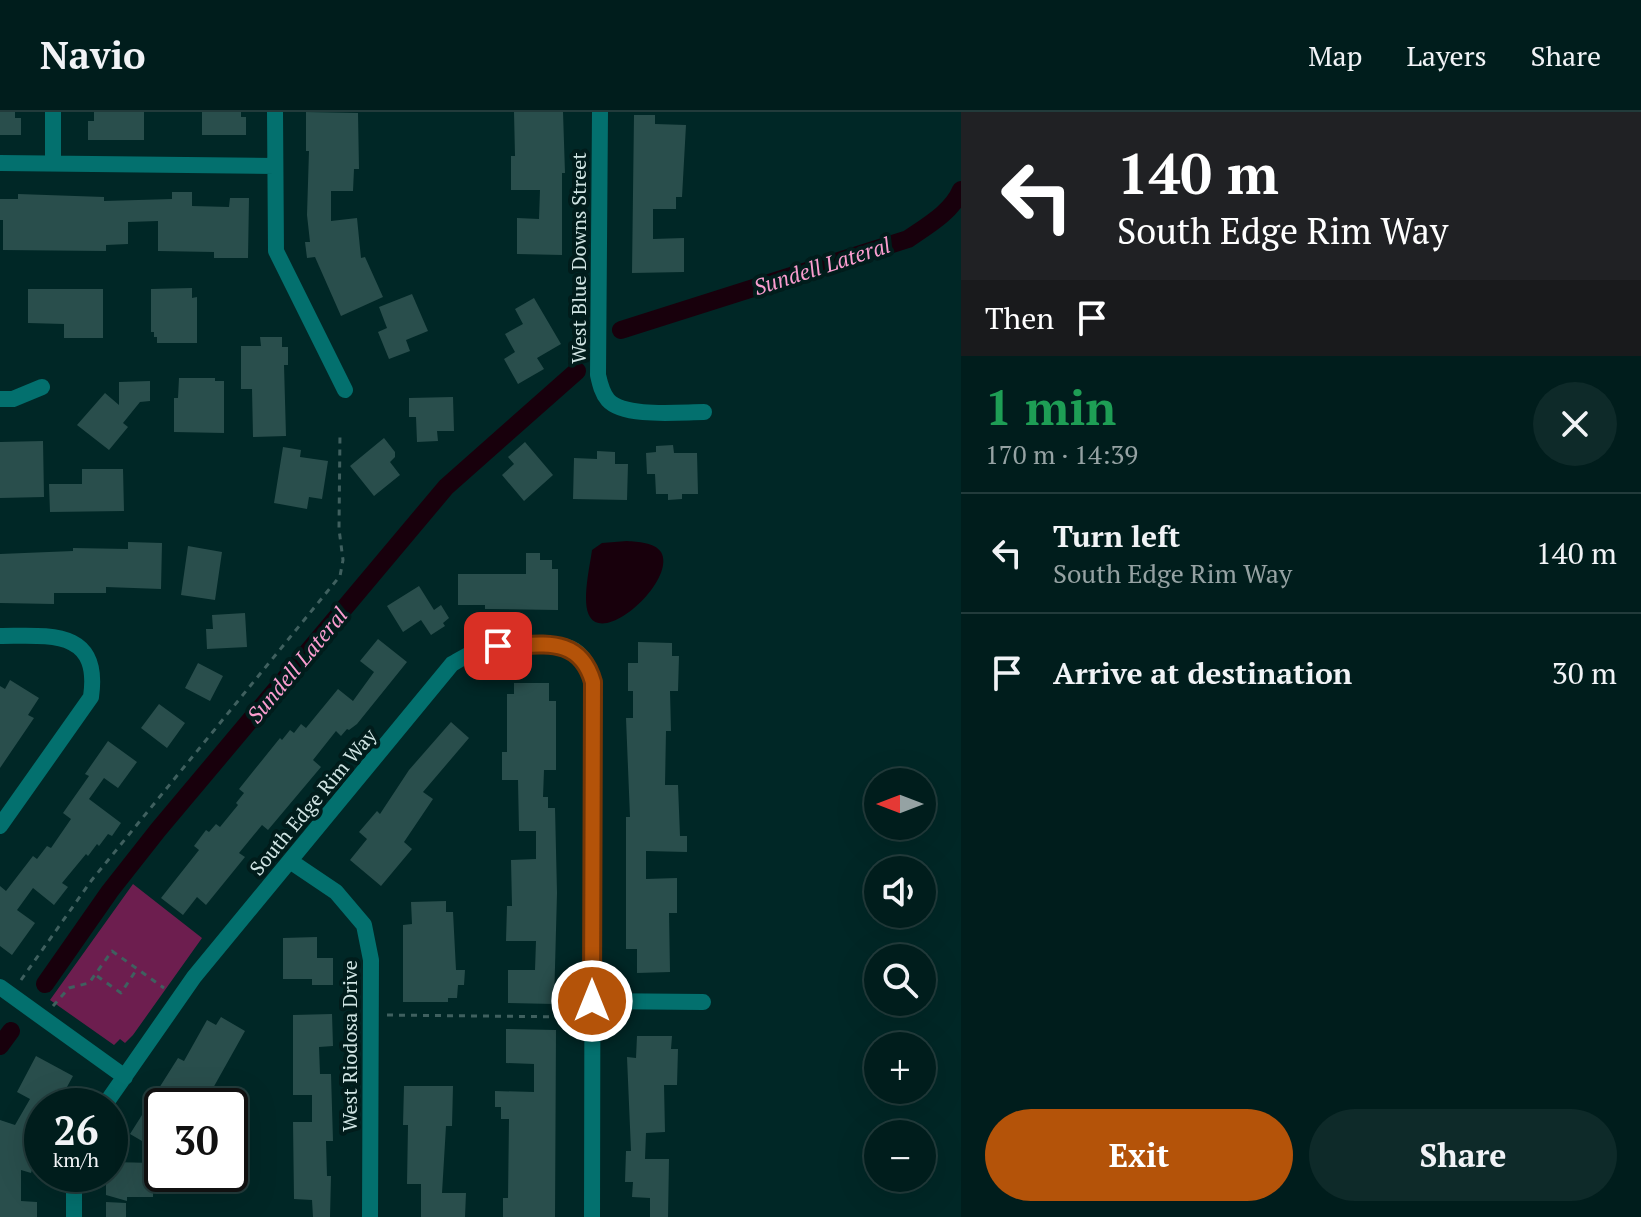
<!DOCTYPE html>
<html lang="en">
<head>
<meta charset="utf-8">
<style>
	body { margin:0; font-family:"PT Serif",serif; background:#0e2a29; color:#f1f3f6; height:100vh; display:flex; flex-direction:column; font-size:30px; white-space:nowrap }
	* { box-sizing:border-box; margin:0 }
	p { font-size:26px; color:#95a2a3 }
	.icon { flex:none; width:44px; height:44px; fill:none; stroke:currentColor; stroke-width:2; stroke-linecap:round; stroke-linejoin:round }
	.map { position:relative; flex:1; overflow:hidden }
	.drawer { display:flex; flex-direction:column; background:#001d1c; width:680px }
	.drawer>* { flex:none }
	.top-card { background:#202124; color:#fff; overflow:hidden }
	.needle { width:52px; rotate:270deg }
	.controls { position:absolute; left:864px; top:656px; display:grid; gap:16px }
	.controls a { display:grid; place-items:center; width:72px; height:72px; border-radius:50%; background:#001d1c; box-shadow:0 8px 32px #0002,0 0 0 2px #223b3b; font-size:40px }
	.speed { position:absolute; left:24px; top:976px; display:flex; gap:16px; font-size:40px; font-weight:700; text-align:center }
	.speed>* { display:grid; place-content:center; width:104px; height:104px; border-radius:50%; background:#001d1c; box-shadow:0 8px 32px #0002,0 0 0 2px #223b3b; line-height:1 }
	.speed small { font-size:20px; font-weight:400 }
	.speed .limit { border:4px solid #111; border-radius:12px; background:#fff; color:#111 }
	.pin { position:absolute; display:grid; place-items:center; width:68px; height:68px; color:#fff; margin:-34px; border-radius:16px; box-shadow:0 4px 12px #0006 }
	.me { position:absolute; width:88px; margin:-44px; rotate:0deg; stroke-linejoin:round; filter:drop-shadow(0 0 6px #0008) }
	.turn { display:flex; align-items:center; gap:28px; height:168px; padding:0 24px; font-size:36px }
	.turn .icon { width:104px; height:104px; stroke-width:2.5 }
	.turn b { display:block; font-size:56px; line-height:68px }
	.then { display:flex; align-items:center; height:76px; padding:0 24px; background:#0003; gap:16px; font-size:30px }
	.round { display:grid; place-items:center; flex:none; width:84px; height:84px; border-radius:42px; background:#0e2a29 }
	.headline { display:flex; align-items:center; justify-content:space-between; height:136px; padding:0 24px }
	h1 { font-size:48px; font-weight:700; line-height:60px; color:#1e9e55 }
	.primary-button { display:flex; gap:16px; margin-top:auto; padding:16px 24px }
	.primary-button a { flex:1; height:92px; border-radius:48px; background:#b45309; color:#fff; font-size:32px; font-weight:700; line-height:92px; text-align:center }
	.primary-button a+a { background:#0e2a29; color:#f1f3f6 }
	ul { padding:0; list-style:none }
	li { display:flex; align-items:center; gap:24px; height:120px; padding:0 24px; border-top:2px solid #223b3b }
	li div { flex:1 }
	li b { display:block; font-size:30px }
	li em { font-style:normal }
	header { display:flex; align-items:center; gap:48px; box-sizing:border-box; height:112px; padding:0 40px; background:#001d1c; border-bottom:2px solid #223b3b }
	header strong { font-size:38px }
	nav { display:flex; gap:44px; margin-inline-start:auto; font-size:28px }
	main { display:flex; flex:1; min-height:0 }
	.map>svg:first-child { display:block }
	.green { fill:#6d1e4f }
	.water { fill:#18000c }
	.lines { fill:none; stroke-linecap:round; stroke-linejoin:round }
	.canal { stroke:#18000c; stroke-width:18 }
	.building { fill:#294e4c }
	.path { stroke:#3f605f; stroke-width:3; stroke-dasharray:6 6; stroke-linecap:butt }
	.minor { stroke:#03706e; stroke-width:16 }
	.route-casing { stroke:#753606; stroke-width:20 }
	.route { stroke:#b45309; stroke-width:14 }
	.labels { text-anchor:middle; stroke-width:8; stroke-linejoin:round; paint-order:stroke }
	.street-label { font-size:20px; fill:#d0e4e3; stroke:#011c1b }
	.water-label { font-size:22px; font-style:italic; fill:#fa9dcf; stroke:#011c1b }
</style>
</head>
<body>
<header>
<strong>Navio</strong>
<nav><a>Map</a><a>Layers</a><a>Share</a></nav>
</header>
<main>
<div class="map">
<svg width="961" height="1105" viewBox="0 0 961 1105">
	<rect width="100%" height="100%" fill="#002726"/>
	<path class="green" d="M 133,772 L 202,826 L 133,923 L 125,931 L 120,927 L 114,933 L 50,888 Z"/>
	<path class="water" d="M 627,429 C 638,430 654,430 661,440 C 677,467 607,532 590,505 C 581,491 590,454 592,438 L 602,431 Z"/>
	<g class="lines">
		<path class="canal" d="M 621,218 L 908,127 C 927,114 952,100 961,78
			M 45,872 L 110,779 L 158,718 L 446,375 L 577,259
			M 0,934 L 11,919"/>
	</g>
	<path class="building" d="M 0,0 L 15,0 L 15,6 L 21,6 L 21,23 L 0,23 Z
		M 94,0 L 144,0 L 144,28 L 88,28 L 88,9 L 94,9 Z
		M 202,0 L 241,0 L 241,5 L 246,5 L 246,23 L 202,23 Z
		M 306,0 L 358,1 L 359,57 L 354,57 L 353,79 L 331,79 L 331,109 L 357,106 L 361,146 L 365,145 L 383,185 L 341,204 L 315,145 L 307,146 L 305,130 L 310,130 L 307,103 L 309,39 L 306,39 Z
		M 514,0 L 563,0 L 565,61 L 562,61 L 562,143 L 517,142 L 517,106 L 539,107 L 540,78 L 511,78 L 511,44 L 515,44 Z
		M 634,3 L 655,3 L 655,12 L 686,13 L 682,85 L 676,85 L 676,97 L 653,97 L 653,127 L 684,126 L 684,160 L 632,161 Z
		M 172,80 L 192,80 L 192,94 L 229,95 L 230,86 L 249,86 L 248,146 L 214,146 L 214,140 L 158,139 L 158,109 L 128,110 L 128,132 L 106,133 L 106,139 L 3,138 L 3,108 L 0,108 L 0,87 L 18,87 L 18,82 L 104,85 L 104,89 L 172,87 Z
		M 192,176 L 192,186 L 197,185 L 197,231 L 157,231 L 157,225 L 154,225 L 154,220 L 151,220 L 151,177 Z
		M 28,177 L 103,177 L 103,226 L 64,226 L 64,212 L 28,211 Z
		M 412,182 L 428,219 L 406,228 L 410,239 L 389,247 L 378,220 L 387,216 L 379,195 Z
		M 534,186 L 561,232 L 537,246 L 544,257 L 518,272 L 504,247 L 515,240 L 505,222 L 523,212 L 515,197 Z
		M 260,225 L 282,225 L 282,235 L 288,235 L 288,253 L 284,253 L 286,324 L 253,325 L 252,277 L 241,277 L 241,234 L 261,234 Z
		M 179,266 L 215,266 L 215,269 L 224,269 L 224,321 L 174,320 L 174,286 L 178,286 Z
		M 150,269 L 150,289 L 140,290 L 123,311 L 128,315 L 109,338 L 77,313 L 105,281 L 119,293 L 119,270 Z
		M 453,285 L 454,319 L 437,319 L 438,329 L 417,330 L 416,305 L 409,305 L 409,286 Z
		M 384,326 L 395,340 L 395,345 L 390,350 L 400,363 L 374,384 L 350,354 Z
		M 43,329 L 44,385 L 0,386 L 0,330 Z
		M 525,330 L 553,363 L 524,389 L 502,363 L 514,352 L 508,345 Z
		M 673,333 L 674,341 L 697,341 L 698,382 L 682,382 L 682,387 L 668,388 L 668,382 L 656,382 L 655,362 L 647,362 L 646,341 L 656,340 L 656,334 Z
		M 283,335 L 301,338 L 300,345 L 328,349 L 322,387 L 309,385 L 307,397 L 274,391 Z
		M 597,339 L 615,340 L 615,352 L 628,352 L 627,388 L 573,387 L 574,346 L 597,347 Z
		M 82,357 L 123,357 L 124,399 L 50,400 L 49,372 L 82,372 Z
		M 128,430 L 162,431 L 161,477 L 106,475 L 106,481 L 54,481 L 54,492 L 0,491 L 0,442 L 73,439 L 73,436 L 128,437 Z
		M 188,434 L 222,440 L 215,488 L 181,483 Z
		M 526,441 L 540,441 L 540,448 L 552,448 L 552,457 L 558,457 L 558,498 L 485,497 L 485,493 L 458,493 L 458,462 L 526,462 Z
		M 419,474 L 434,498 L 441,493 L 449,506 L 443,511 L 445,514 L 431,523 L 421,508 L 403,520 L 387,494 Z
		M 245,501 L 247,535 L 207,537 L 206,517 L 213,517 L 212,503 Z
		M 378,527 L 407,550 L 357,612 L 349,618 L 347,617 L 341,624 L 336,619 L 313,648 L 321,655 L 268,718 L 262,713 L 239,741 L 245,745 L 206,793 L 197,785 L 183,803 L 161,786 L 199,738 L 194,734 L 206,718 L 209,720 L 216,712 L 220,715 L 238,693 L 236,691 L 244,681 L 239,677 L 280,626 L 282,628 L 290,618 L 294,621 L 301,612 L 306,616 L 338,577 L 353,589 L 374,560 L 360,549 Z
		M 638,530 L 672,531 L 672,544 L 679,544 L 678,579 L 670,579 L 671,619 L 666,619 L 665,673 L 678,673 L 680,724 L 687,724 L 687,740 L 646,739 L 646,767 L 677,766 L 677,801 L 669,801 L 670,860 L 637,861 L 637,837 L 626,837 L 626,705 L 630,705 L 626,606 L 633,606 L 633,579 L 628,579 L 628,551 L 638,551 Z
		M 198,551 L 223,564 L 210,589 L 185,576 Z
		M 10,568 L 39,586 L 28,603 L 34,606 L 0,656 L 0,574 L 5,577 Z
		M 514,571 L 549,571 L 549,589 L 556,589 L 556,658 L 544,658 L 543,685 L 548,685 L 548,696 L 555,696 L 557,781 L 554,892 L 508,891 L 508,858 L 535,858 L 536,829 L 506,829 L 507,794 L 512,794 L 511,748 L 536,747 L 536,719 L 519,719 L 518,668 L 502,668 L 502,640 L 507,640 L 507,582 L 514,582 Z
		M 159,592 L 185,611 L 167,636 L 141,616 Z
		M 451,610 L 469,626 L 423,680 L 433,687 L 404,730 L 412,737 L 381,774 L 350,748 L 367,727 L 359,720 L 377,699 L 380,702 L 409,658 Z
		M 108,629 L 137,650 L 118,676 L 104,666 L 89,687 L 121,711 L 112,724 L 108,722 L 99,734 L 97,732 L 88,744 L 86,742 L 62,771 L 68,775 L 54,793 L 33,776 L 17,798 L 35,811 L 12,843 L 0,834 L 0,774 L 6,779 L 33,744 L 37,747 L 47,734 L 51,736 L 71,707 L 63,701 L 89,664 L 85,662 Z
		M 446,789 L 446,800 L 453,800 L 456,858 L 465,858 L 464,873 L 458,873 L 457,886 L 448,886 L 448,890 L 403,890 L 403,813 L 412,812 L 411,790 Z
		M 317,825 L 317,846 L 333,846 L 333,873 L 312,873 L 312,867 L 283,867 L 283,826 Z
		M 332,902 L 333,934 L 319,935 L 320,962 L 331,962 L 333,1029 L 326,1029 L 327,1064 L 331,1064 L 330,1105 L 313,1105 L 312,1088 L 294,1087 L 293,1010 L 312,1010 L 312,983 L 293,983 L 293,903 Z
		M 221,905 L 245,919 L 203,994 L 162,994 L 162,1035 L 154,1030 L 154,1036 L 130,1022 L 178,946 L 184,949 L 207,908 L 216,913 Z
		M 506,917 L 556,918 L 555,1105 L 503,1105 L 503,1086 L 508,1086 L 509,1007 L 501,1007 L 501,995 L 495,995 L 495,979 L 534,980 L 534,952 L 506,951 Z
		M 637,924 L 672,924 L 671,937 L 678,937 L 677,973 L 664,973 L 665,1020 L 646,1021 L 645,1047 L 669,1047 L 668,1105 L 650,1105 L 650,1086 L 632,1085 L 633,1070 L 625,1070 L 626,1039 L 631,1039 L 627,945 L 636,946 Z
		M 36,944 L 73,964 L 62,984 L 55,981 L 48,994 L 42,994 L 42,1033 L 39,1042 L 37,1041 L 31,1061 L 21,1058 L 21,1089 L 37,1090 L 37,1105 L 0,1105 L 0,1008 L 15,1013 L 30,987 L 17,980 Z
		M 404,974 L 453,974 L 452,1014 L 446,1014 L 442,1081 L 466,1081 L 465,1105 L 421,1105 L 421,1072 L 407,1072 L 408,1013 L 403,1013 Z
		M 112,1050 L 154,1051 L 153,1085 L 127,1085 L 127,1089 L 106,1083 L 106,1062 L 112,1061 Z
		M 106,1090 L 126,1091 L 126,1105 L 106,1105 Z"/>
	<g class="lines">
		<path class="path" d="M 97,864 L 121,881 L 137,857
			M 21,868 L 91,769 L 340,464 L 343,448 L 339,417 L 340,320
			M 53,894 L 69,876 L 89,871 L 112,839 L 164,876
			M 387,903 L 575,905"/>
		<path class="minor" d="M 275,0 L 276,139 L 345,278
			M 600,0 L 598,263 C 600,272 602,281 608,288 C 624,306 680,300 704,300
			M 53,50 L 53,0
			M 0,51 L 275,54
			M 0,287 L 13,287 L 42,275
			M 0,524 C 48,524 101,516 91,585 L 0,714
			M 290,749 L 336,780 L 364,813 L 371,848 L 370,1105
			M 0,875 L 125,965
			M 592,889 L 703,890
			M 104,994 L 194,865 L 452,552 C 459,548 467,543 474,540 C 495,533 556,527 574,538 C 586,546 590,558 593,570 L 592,1105
			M 74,1062 L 74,1105"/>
	</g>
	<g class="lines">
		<defs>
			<path id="route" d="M 498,534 C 539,534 579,521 593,570 L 592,889"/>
		</defs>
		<use href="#route" class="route-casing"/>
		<use href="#route" class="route"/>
	</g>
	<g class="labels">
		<g class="street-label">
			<text transform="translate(579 146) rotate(-90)" y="7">West Blue Downs Street</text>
			<text transform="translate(313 690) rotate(-50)" y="7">South Edge Rim Way</text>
			<text transform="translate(350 934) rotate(-90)" y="7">West Riodosa Drive</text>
		</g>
		<g class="water-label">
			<text transform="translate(822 154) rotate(-18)" y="8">Sundell Lateral</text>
			<text transform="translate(297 553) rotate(-50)" y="8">Sundell Lateral</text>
		</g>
	</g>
</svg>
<div class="controls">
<a><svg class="needle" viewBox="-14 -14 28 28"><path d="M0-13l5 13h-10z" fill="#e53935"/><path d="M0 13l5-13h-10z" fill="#95a2a3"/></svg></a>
<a><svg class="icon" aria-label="sound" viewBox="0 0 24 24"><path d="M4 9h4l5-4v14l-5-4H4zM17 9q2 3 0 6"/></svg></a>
<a><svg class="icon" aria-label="search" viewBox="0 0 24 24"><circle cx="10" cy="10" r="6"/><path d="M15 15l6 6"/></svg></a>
<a>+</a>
<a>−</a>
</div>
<div class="speed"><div>26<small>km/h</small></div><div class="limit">30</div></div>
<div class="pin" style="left:498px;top:534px;background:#d93025"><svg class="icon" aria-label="arrive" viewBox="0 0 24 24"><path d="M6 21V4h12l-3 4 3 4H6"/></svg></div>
<svg class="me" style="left:592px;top:889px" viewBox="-20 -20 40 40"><circle r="17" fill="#b45309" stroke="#fff" stroke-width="3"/><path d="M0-11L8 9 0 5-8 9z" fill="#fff"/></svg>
</div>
<section class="drawer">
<div class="top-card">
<div class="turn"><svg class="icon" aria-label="left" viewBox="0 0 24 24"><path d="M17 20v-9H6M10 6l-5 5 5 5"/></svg><div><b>140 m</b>South Edge Rim Way</div></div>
<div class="then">Then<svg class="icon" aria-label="arrive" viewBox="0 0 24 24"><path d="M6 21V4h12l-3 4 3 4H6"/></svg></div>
</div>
<div class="headline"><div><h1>1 min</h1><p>170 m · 14:39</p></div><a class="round"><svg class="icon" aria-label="close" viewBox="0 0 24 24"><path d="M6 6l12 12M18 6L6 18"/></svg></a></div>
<ul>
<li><svg class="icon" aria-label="left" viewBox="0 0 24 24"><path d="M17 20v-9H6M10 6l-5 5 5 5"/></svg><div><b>Turn left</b><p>South Edge Rim Way</p></div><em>140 m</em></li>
<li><svg class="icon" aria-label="arrive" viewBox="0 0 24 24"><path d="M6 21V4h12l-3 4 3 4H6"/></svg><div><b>Arrive at destination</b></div><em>30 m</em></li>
</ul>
<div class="primary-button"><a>Exit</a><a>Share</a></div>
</section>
</main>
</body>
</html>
